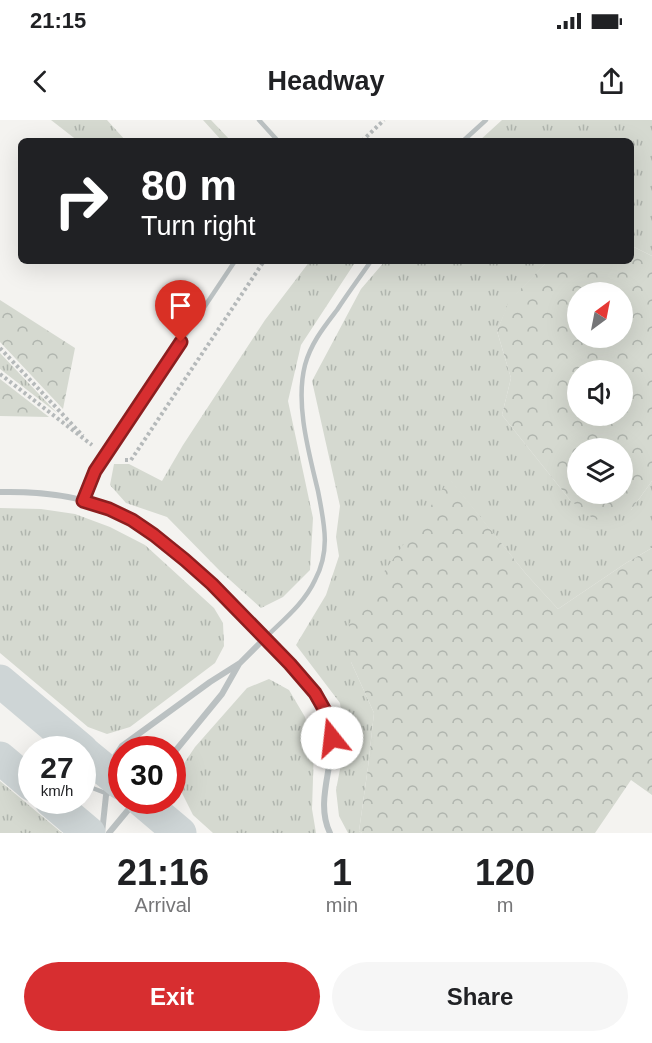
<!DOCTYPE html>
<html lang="en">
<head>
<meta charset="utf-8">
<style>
	body { margin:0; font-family:Helvetica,sans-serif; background:#f6f6f6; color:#202124; height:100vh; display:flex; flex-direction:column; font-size:22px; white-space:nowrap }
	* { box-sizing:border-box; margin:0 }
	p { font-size:20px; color:#757577 }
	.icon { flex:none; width:33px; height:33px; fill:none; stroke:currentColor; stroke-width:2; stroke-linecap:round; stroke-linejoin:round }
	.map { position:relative; height:713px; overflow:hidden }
	.side { display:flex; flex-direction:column; background:#fff; flex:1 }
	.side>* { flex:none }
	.top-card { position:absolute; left:18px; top:18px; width:616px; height:126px; border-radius:9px; box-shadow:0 6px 24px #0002; background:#202124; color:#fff; overflow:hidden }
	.needle { width:39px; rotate:32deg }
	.tools { position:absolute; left:567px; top:162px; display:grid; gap:12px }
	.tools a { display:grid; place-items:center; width:66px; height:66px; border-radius:50%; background:#fff; box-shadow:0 6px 24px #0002; font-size:30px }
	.speed { position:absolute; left:18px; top:616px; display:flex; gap:12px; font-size:30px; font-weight:700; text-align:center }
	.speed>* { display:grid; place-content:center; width:78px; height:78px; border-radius:50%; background:#fff; box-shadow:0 6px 24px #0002; line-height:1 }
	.speed small { font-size:15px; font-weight:400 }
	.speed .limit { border:9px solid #d22; background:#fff; color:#111 }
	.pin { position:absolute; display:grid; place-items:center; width:51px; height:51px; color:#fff; margin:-62px -26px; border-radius:50% 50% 50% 0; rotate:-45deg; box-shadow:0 0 6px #0007 }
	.pin .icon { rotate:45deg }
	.me { position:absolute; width:66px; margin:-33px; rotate:344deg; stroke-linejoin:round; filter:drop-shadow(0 0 4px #0008) }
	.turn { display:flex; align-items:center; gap:21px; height:126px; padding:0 24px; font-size:27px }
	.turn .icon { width:78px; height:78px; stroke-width:2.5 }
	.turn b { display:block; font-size:42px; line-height:51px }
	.eta { display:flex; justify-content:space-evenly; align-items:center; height:102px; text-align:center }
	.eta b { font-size:36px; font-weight:600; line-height:42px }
	.action { display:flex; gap:12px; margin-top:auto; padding:12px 24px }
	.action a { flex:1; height:69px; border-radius:36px; background:#d72e30; color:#fff; font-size:24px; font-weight:600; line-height:69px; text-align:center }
	.action a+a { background:#f6f6f6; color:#202124 }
	.status { display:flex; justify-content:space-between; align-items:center; height:42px; padding:0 30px; background:#fff; direction:ltr }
	.status svg { height:16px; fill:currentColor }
	header { display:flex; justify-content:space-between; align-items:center; height:78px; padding:0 24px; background:#fff; font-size:27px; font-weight:600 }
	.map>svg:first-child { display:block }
	.grass { fill:url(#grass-tufts) }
	.forest { fill:url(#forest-crowns); fill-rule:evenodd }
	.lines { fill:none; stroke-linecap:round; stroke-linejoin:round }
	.path { stroke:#b5b9ba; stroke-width:4; stroke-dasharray:3 3; stroke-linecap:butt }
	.lane { stroke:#bbc1c2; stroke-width:4.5 }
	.street { stroke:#bbc1c2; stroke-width:6 }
	.highway { stroke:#ced5d6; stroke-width:33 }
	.route-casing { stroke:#8c1e1f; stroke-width:15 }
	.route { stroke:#d72e30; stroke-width:10 }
</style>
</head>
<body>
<div class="status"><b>21:15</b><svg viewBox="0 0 49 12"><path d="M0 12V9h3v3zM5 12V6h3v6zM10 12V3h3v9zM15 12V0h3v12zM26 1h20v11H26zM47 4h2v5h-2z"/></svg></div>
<header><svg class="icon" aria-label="back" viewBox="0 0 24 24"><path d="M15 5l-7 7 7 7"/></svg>Headway<svg class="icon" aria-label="share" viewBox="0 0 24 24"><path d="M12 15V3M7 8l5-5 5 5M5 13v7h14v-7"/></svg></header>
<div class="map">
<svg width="652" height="713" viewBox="0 0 652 713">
	<defs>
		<pattern id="grass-tufts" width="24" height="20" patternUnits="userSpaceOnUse" patternTransform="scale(1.5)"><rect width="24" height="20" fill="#d5d9d0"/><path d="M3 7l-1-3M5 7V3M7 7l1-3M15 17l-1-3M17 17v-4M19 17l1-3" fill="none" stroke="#b0b5ae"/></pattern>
		<pattern id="forest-crowns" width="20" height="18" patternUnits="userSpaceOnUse" patternTransform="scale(1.5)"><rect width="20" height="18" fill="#d5d9d0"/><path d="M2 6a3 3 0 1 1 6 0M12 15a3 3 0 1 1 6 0" fill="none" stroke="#b0b5ae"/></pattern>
	</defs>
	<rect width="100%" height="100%" fill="#f4f3f0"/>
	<path class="grass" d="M 51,0 L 107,0 L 126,21 L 78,21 Z
		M 203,0 L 211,0 L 231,21 L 222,21 Z
		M 502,0 L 652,0 L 652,136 L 632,126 L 632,21 L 479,21 Z
		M 310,141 L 356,141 L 301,225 L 288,281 L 313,398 L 310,450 L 283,477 L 261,488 L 220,451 L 167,397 L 126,383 L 110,365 L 114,344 L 129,344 L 162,361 L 183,325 L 265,200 Z
		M 385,141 L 548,141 L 510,181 L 497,211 L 511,258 L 502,295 L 570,380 L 631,390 L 652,361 L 652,428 L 626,443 L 558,489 L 526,454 L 450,360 L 351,542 L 374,593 L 368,647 L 359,711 L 362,713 L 348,713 L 339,696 L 336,670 L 345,623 L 340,583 L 296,525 L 326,475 L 339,436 L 336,417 L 340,386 L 312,261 L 361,169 Z
		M 0,233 L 57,293 L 0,249 Z
		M 0,388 L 41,389 L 75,394 L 110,407 L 145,425 L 214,488 L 223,503 L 224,526 L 215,543 L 130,607 L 107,614 L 88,607 L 0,533 Z
		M 269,559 L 289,570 L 305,597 L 314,628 L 312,689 L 316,713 L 213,713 L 193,695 L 181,671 L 179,651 L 195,627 L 247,568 Z
		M 0,661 L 62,713 L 0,713 Z"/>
	<path class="forest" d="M 632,126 L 652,136 L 652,361 L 631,390 L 595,400 L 570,380 L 502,295 L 511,258 L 497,211 L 509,181 L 548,141 L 632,141 ZM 578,172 L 622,172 L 622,218 L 578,218 ZM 578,250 L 622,250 L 622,296 L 578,296 ZM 578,328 L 622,328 L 622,374 L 578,374 Z
		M 0,180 L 75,228 L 63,289 L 0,222 Z
		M 0,259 L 49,297 L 0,296 Z
		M 450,359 L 526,454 L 558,489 L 626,443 L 652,428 L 652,675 L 631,660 L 595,713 L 362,713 L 359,711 L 368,647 L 374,593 L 351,542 L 349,504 L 381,456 Z"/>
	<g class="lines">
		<path class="path" d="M 362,21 L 384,0
			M 0,228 L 83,316
			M 0,254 L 92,325
			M 125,340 L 131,340 L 264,141"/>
		<path class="lane" d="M 259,0 L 278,21
			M 463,21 L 486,0
			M 83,381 L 95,351 L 235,141
			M 264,519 C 282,501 304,484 315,460 C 331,430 324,403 318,371 C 309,333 295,284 305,245 C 311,223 324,207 337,190 C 348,173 360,157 371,141
			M 82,664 L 108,674"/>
		<path class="street" d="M 0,372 C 44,371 94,377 132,400 C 182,429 221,475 261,516 C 283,537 305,558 321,584 C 323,588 326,592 328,596 C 342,634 312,676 330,713
			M 172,635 L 222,574 L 239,544
			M 112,641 L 122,626 L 210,562 L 240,543 L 264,519
			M 102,713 L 107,666
			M 109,713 L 133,684"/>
		<path class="highway" d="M 0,561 L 82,630
			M 82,631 L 122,664
			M 0,638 L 32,665
			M 51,681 L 89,713
			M 142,681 L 180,713"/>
	</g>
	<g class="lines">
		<defs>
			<path id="route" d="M 181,222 L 95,351 L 83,381 L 109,389 L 132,400 L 154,415 L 185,440 L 212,464 L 290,544 L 315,573 L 328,596 L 332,618"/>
		</defs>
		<use href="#route" class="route-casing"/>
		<use href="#route" class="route"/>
	</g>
</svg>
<div class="tools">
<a><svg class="needle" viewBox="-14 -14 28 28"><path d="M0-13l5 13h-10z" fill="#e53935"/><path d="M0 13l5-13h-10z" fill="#757577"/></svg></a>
<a><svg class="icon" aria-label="sound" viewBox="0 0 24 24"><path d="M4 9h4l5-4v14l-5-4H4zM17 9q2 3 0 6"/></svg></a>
<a><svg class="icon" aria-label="layers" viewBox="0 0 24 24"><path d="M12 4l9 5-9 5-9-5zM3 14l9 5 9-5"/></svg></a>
</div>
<div class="speed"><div>27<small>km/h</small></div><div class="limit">30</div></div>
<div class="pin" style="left:181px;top:222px;background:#d93025"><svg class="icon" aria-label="arrive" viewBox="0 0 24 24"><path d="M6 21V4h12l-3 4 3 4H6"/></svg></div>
<svg class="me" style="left:332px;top:618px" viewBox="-20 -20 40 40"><circle r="19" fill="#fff"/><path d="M0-13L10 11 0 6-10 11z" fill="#d72e30"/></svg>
<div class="top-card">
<div class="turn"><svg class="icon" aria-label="right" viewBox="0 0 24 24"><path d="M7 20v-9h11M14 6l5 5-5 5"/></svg><div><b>80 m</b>Turn right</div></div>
</div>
</div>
<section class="side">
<div class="eta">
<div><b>21:16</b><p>Arrival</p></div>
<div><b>1</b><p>min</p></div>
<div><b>120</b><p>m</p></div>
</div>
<div class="action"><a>Exit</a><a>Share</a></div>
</section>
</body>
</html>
